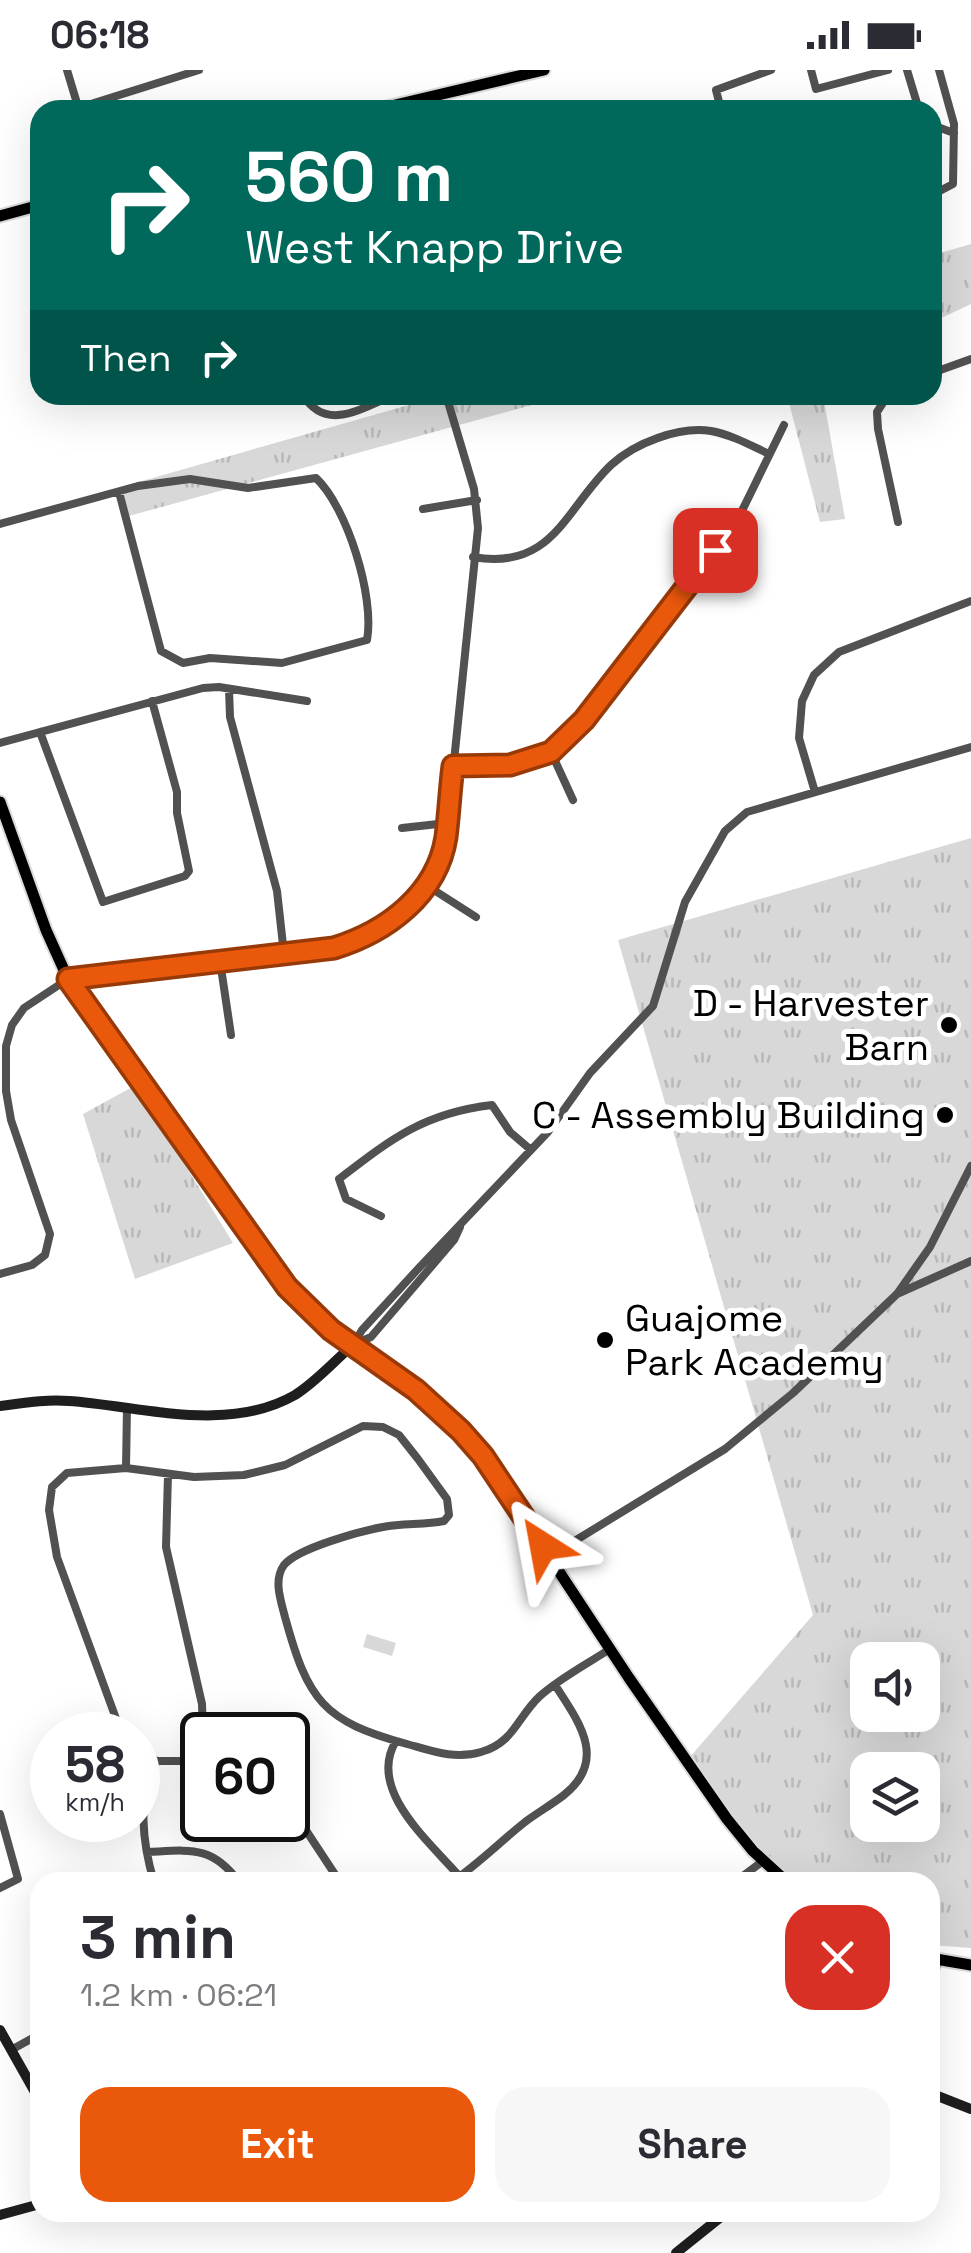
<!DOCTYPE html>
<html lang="en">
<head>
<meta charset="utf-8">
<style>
	body { margin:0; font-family:"Space Grotesk",sans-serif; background:#f7f7f7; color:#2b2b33; height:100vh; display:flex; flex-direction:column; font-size:38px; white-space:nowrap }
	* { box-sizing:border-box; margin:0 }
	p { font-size:32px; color:#7c7c81 }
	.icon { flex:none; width:55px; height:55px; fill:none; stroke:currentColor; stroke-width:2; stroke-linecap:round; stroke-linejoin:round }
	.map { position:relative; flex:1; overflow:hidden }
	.side { position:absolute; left:30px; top:1802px; width:910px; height:350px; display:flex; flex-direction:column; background:#fff; border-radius:30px; box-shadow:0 10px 40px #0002 }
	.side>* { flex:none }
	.top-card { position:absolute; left:30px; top:30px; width:912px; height:305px; border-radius:30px; box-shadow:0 10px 40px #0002; background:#00695c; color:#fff; overflow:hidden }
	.buttons { position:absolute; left:850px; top:1572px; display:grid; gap:20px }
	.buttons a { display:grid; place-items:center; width:90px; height:90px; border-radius:20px; background:#fff; box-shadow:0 10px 40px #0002; font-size:50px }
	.speed { position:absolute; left:30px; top:1642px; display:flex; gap:20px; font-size:50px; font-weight:700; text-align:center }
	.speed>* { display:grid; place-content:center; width:130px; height:130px; border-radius:50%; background:#fff; box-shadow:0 10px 40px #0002; line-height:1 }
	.speed small { font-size:25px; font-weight:400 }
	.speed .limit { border:5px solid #111; border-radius:15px; background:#fff; color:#111 }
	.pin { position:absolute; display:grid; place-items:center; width:85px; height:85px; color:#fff; margin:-42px; border-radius:20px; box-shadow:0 5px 15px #0006 }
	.me { position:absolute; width:110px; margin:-55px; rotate:326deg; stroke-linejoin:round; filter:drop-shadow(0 0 8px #0008) }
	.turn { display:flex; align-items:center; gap:35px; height:210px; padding:0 50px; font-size:45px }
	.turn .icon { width:130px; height:130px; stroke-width:2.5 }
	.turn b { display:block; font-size:70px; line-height:85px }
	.then { display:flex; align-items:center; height:95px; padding:0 50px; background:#0003; gap:20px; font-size:38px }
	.round { display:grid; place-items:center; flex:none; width:105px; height:105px; border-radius:30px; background:#f7f7f7 }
	.overview { display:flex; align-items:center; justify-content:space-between; height:170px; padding:0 50px }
	h1 { font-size:60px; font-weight:700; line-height:75px }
	.action { display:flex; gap:20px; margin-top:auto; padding:20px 50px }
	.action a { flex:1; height:115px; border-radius:30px; background:#ea580c; color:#fff; font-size:40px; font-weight:700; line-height:115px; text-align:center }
	.action a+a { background:#f7f7f7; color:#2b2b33 }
	.status { display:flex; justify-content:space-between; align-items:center; height:70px; padding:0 50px; background:#fff; direction:ltr }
	.status svg { height:28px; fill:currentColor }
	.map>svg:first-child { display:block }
	.grass { fill:url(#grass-tufts); fill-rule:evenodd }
	.pitch { fill:#d8d8d8 }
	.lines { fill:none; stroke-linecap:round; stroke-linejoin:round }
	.primary-casing { stroke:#dbdbdb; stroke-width:15 }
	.street { stroke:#515151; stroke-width:8 }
	.secondary { stroke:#1e1e1e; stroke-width:10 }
	.primary { stroke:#000; stroke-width:11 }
	.route-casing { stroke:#983908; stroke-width:25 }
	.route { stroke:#ea580c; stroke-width:18 }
	.poi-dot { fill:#000; stroke:#fff; stroke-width:4 }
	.labels { text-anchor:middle; stroke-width:10; stroke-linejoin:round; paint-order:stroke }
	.poi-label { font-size:38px; fill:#000; stroke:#fff; text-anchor:end }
</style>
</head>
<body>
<div class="status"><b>06:18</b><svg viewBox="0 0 49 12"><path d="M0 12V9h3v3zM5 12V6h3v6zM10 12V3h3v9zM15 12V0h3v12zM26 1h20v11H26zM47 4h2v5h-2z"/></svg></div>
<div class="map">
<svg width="971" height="2183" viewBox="0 0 971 2183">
	<defs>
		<pattern id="grass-tufts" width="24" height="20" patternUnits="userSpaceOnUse" patternTransform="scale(2.5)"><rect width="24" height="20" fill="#d8d8d8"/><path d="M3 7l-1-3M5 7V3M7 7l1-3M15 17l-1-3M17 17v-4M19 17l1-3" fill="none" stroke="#b8b8b8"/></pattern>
	</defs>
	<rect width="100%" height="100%" fill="#fff"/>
	<path class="grass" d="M 971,174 L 971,234 L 933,252 L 933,185 Z
		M 444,325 L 568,325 L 129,446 L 121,417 Z
		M 787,325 L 823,325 L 845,449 L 820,452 Z
		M 971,768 L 971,1878 L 930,1875 L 930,1812 L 792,1812 L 754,1776 L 689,1688 L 813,1545 L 618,870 ZM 868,1590 L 922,1590 L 922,1645 L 868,1645 ZM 868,1700 L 922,1700 L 922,1755 L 868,1755 Z
		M 136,1015 L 233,1173 L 135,1209 L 83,1044 Z"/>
	<path class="pitch" d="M 367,1564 L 396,1573 L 392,1586 L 363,1577 Z"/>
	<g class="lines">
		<defs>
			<path id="primary" d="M 374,40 L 544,0
				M 0,146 L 40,135
				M 0,732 L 46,860 L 68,909 L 287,1217 L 331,1260 L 435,1336 L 483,1386 L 629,1608 L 727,1749 L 753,1781 L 787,1812
				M 930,1888 L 971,1895"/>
		</defs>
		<use href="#primary" class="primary-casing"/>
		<path class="street" d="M 67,0 L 79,40
			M 811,0 L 816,19 L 888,0
			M 907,0 L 919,40
			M 78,38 L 199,0
			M 721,40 L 716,20 L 771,0
			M 932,55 L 954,63
			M 932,125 L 953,114 L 954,54 L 939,0
			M 932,303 L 971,289
			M 303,325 C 326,363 362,338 394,325
			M 888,325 L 877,342 L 878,359 L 898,452
			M 423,439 L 477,430
			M 0,454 L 138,416 L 190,409 L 248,418 L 316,408 C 347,437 375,527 367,570 L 282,593 L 210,588 L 183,593 L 161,581 L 119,422
			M 473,487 C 553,501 565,439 611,395 C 635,373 679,356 711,361 C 732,365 750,375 769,384
			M 229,619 L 230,647 L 277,821 L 284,884
			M 40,662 L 103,832 L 185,806 L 189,801 L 177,743 L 177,722 L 152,631
			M 0,673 L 203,618 L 219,617 L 307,631
			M 551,682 L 573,730
			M 453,696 L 511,695 L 534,688 L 551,682 L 584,650 L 737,451 L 784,355
			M 815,722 L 799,668 L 802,631 L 814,605 L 839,582 L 971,531
			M 402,758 L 447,753
			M 426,815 L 476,847
			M 220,891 L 231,965
			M 381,1146 L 346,1129 L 339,1109 C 391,1069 424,1043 492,1035 L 510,1062 L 531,1080
			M 0,1204 L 32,1195 L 45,1185 L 50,1164 L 11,1050 L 6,1021 L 6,976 L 12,955 L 24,938 L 68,909 L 334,878 C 393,859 427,829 446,769 L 478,458 L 474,419 L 446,325
			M 897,1224 L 971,1191
			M 353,1275 L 362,1260 L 417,1200 L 548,1062 L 590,1003 L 653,936 L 685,832 L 725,761 L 747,742 L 971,677
			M 353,1275 L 371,1267 L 454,1170 L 460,1157
			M 126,1398 L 127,1337
			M 168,1404 L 166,1477 L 202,1634 L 203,1665
			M 550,1486 L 725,1379 L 793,1323 L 897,1224 L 930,1177 L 971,1096
			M 122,1665 L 57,1487 L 49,1440 L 52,1417 L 67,1403 L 126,1398 L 194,1407 L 244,1405 L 285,1395 L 363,1356 L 383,1357 L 399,1365 L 418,1389 L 447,1429 L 449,1445 L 444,1451 C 424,1455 403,1453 383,1457 C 361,1461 298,1478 284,1495 C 273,1510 281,1531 285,1547 C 308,1631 323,1651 407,1674 C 432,1681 455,1690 481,1682 C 514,1673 518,1646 540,1626 C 560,1608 587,1594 610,1579
			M 396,1671 C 366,1720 431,1773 460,1807
			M 138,1683 L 157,1691 L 202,1691
			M 288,1733 L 340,1812
			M 0,1744 L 18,1809 L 0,1818
			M 148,1782 C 190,1780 212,1775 239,1812
			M 154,1812 C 143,1775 136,1726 157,1691
			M 452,1812 C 478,1794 500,1772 525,1752 C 537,1743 551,1735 564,1725 C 608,1690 579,1652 555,1615
			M 735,1812 L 763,1791
			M 11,1980 L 40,1964"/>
		<path class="secondary" d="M 0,1336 C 23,1333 46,1329 69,1331 C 141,1336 227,1364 295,1325 C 317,1311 333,1292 353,1275
			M 930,1958 L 936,1889
			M 0,1960 L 40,2031
			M 930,2023 L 971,2039
			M 0,2145 L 40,2134
			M 676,2183 L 727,2142"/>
		<use href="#primary" class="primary"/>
	</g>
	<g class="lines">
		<defs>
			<path id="route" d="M 543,1476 L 483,1386 L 461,1361 L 416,1320 L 331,1260 L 287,1217 L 68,909 L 334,878 C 386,862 437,825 446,767 C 449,743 450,719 453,696 L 510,695 L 551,682 L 584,650 L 715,480"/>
		</defs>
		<use href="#route" class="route-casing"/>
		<use href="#route" class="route"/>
	</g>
	<g class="poi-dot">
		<circle cx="949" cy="955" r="10"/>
		<circle cx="945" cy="1045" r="10"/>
		<circle cx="605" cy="1270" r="10"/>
	</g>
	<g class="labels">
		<g class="poi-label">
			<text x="929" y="946">D - Harvester<tspan x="929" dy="44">Barn</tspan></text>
			<text x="925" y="1058">C - Assembly Building</text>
			<text x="625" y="1261" text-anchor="start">Guajome<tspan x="625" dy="44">Park Academy</tspan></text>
		</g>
	</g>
</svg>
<div class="buttons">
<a><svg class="icon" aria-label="sound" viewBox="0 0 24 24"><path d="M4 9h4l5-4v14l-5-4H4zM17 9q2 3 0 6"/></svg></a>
<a><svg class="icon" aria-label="layers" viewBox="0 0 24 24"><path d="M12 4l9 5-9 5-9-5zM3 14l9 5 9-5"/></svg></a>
</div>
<div class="speed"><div>58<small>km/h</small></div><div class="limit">60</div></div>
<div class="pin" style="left:715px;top:480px;background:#d93025"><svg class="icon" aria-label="arrive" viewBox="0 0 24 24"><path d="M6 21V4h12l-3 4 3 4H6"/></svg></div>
<svg class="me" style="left:543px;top:1476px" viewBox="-20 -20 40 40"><path d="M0-17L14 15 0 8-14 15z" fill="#ea580c" stroke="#fff" stroke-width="4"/></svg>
<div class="top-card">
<div class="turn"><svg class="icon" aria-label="right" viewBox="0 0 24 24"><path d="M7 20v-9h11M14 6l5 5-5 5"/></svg><div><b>560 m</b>West Knapp Drive</div></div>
<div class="then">Then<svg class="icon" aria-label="right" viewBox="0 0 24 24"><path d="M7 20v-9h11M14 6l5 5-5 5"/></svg></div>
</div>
<section class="side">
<div class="overview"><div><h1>3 min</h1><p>1.2 km · 06:21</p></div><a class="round" style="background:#d93025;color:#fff"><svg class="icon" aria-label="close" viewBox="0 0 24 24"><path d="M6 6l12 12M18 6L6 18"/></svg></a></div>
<div class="action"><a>Exit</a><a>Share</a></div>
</section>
</div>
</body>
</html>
